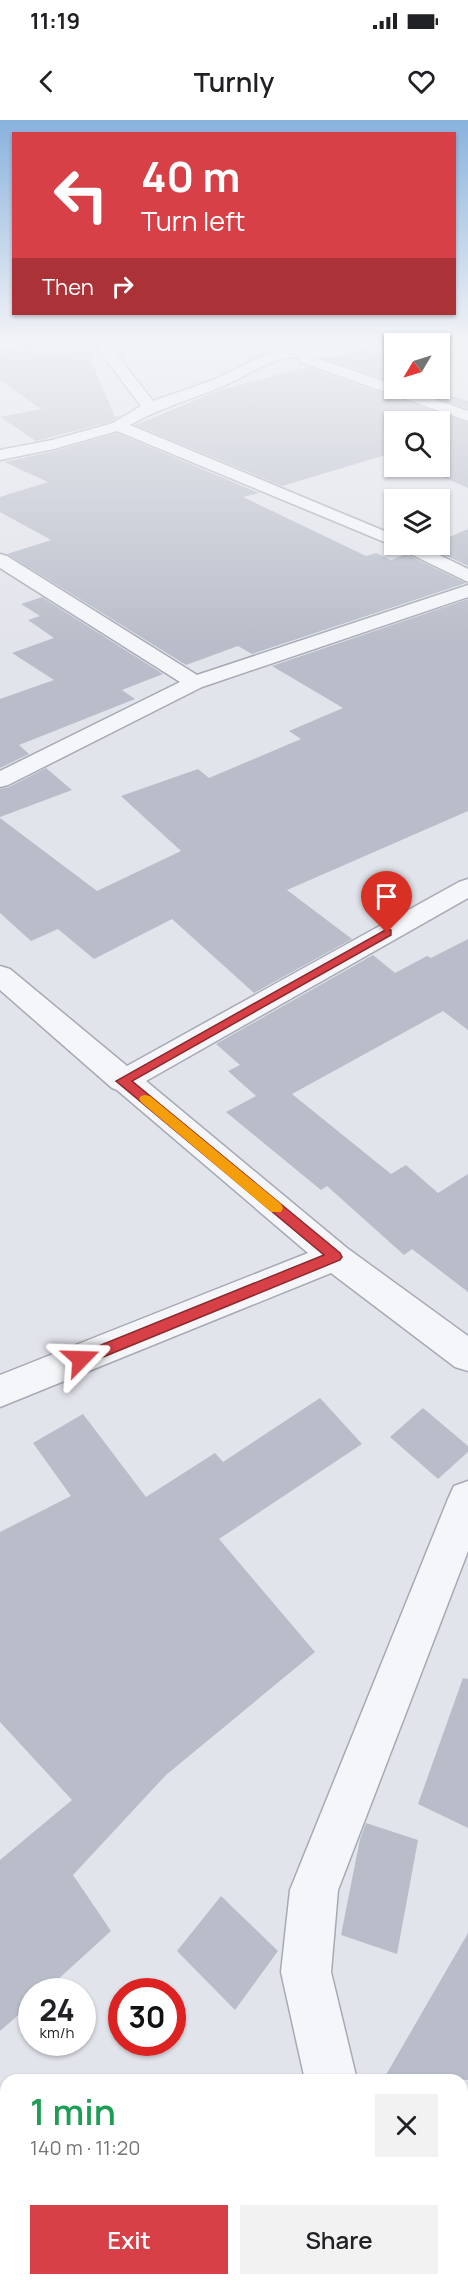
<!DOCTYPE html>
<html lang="en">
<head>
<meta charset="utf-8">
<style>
	body { margin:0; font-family:Manrope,sans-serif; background:#f2f2f2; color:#202124; height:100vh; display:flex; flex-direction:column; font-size:22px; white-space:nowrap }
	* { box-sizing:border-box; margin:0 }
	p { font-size:20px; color:#757577 }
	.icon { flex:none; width:33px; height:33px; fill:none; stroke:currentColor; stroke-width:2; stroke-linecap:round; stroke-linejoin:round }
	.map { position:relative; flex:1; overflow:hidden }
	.sheet { position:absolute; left:0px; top:1954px; width:468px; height:212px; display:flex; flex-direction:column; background:#fff; border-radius:18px 18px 0 0; box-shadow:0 2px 4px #0004 }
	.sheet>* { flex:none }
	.banner { position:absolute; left:12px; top:12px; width:444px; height:183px; border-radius:0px; box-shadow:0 2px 4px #0004; background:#d64046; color:#fff; overflow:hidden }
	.needle { width:39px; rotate:232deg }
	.fabs { position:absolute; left:384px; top:213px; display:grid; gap:12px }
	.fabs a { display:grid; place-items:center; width:66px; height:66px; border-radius:0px; background:#fff; box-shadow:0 2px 4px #0004; font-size:30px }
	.speed { position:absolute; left:18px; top:1858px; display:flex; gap:12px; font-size:30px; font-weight:700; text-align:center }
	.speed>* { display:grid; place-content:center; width:78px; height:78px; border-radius:50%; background:#fff; box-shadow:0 2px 4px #0004; line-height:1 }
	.speed small { font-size:15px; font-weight:400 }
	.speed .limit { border:9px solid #d22; background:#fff; color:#111 }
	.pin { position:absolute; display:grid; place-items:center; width:51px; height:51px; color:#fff; margin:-62px -26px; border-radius:50% 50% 50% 0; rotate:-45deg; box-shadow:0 0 6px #0007 }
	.pin .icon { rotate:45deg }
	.me { position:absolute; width:66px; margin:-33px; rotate:68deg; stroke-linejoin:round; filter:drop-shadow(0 0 4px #0008) }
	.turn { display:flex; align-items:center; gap:21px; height:126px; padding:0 30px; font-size:27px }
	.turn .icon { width:78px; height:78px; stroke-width:2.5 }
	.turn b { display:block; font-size:42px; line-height:51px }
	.then { display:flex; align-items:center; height:57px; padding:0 30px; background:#0003; gap:12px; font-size:22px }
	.round { display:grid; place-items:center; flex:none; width:63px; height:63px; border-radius:0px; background:#f2f2f2 }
	.summary { display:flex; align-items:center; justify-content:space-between; height:102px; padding:0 30px }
	h1 { font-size:36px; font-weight:600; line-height:45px; color:#1e9e55 }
	.primary-button { display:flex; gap:12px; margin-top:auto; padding:12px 30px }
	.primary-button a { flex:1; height:69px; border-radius:0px; background:#d64046; color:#fff; font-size:24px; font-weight:600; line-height:69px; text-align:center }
	.primary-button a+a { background:#f2f2f2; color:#202124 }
	.status { display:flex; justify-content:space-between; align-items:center; height:42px; padding:0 30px; background:#fff; direction:ltr }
	.status svg { height:16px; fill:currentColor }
	header { display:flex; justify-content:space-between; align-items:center; height:78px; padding:0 30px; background:#fff; font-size:27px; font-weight:600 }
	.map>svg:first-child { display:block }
	.building { fill:#b8bdc9 }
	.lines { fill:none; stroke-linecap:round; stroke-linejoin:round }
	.minor-casing { stroke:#a7aab6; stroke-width:3 }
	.minor { fill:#f5f6f9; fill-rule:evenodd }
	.route { fill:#d64046; stroke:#8b2a2e; stroke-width:1.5 }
	.slow { fill:#f59e0b }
</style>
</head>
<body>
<div class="status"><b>11:19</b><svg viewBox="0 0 49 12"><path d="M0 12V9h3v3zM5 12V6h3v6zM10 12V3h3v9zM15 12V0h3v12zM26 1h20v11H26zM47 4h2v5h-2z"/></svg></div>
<header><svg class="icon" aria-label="back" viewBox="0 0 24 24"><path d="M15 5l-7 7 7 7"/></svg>Turnly<svg class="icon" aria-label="heart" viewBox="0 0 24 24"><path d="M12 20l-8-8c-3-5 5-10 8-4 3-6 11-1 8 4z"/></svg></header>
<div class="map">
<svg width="468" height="2165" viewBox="0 0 468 2165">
	<rect width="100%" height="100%" fill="#e2e4eb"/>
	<path class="building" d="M 35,230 L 38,234 L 87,231 L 115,297 L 122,295 L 112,301 L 36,321 L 0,297 L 41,289 L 0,260 L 0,233 Z
		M 367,230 L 394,240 L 394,263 L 330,240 Z
		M 307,247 L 468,303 L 468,368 L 418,346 L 440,346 L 440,302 L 394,302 L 394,337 L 389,334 L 282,366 L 135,305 L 220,270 Z
		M 411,268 L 428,268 L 468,281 L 468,289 Z
		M 117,313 L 259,373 L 243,377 L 366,436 L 376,433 L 391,440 L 406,434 L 466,463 L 252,534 L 238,526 L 186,545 L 7,434 L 51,420 L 0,392 L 0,377 L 48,362 L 4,342 L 55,331 Z
		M 468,409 L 468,446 L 426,426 L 440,424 L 440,421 Z
		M 42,477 L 163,554 L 122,570 L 135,579 L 19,625 L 29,634 L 0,648 L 0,579 L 54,560 L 12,533 L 54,518 L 28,500 L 40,496 L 21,484 Z
		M 468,479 L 468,691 L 287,770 L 352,819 L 254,873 L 172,799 L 94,839 L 58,809 L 31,821 L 0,793 L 0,698 L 97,771 L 181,731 L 121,676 L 198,649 L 209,658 L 301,619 L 289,611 L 343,588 L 272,546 Z
		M 46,648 L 72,670 L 0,697 L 0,669 L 9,667 Z
		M 468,819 L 468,910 L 443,891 L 292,974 L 391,1054 L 406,1045 L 438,1073 L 468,1054 L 468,1172 L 412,1129 L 404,1135 L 327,1066 L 321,1070 L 226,992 L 256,976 L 228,951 L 240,945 L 216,924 L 373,835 L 395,853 L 427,836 L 431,838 Z
		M 320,1278 L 362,1324 L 219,1419 L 315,1532 L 166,1655 L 73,1755 L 111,1811 L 44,1872 L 32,1872 L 32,1883 L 0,1911 L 0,1740 L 72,1680 L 0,1602 L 0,1412 L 71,1376 L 33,1323 L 83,1294 L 146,1377 L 215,1333 L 223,1342 Z
		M 423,1288 L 468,1326 L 468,1332 L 438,1359 L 390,1317 Z
		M 463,1558 L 468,1559 L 468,1708 L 418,1684 Z
		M 366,1703 L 418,1720 L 397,1834 L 341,1815 L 360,1719 Z
		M 221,1776 L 278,1831 L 235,1890 L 177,1831 Z
		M 468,1813 L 468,1960 L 383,1960 Z"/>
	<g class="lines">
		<defs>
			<path id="minor" d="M 7,221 L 40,221 L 33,225 L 0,230 L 0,222 Z
				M 92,221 L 106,221 L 153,281 L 213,260 L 278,229 L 333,230 L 360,221 L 380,221 L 378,224 L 334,238 L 313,237 L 394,265 L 394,268 L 403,268 L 468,291 L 468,301 L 300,242 L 300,237 C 272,236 248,256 223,266 C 191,280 161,287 130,305 L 394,415 L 394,424 L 417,424 L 468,449 L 468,462 L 394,426 L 117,311 L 54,329 L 0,340 L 0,330 L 52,320 L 113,303 L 141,286 Z
				M 0,434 L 7,436 L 197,555 L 468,465 L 468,477 L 202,567 L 8,665 L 0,667 L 0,651 L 180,562 L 0,448 Z
				M 468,759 L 468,778 L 146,961 L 347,1128 L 468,1216 L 468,1251 L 455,1247 L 331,1153 L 0,1287 L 0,1255 L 308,1133 L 117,970 L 112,968 L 0,870 L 0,846 L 10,849 L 127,946 L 459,762 Z
				M 468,1361 L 468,1431 L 338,1770 L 331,1852 L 357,1960 L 305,1960 L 281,1852 L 290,1770 L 448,1379 L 454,1366 Z
				M 214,2160 L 272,2160 L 270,2165 L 212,2165 Z"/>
		</defs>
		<use href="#minor" class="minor-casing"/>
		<use href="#minor" class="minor"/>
	</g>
	<linearGradient id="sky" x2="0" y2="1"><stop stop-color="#89b2dd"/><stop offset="0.42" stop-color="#f2f3f6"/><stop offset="1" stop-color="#f2f3f6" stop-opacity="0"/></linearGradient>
	<rect width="468" height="524" fill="url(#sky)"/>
	<path class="route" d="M 387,809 L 391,810 L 391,815 L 132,961 L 340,1133 L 342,1137 L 340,1140 L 86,1244 L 81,1246 L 76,1244 L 73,1239 L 76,1235 L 324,1135 L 116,961 Z"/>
	<path class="slow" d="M 145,975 L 150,976 L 281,1084 L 283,1088 L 281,1092 L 271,1092 L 141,982 L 139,979 L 141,976 Z"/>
</svg>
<div class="fabs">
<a><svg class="needle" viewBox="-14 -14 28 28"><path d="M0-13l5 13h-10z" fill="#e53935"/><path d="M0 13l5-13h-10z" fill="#757577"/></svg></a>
<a><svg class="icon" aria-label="search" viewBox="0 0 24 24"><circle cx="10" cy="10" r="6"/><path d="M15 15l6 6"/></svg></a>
<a><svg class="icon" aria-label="layers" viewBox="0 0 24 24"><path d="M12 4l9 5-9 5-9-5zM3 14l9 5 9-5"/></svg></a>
</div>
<div class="speed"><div>24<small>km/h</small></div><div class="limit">30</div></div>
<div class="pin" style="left:387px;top:813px;background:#d93025"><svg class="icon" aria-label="arrive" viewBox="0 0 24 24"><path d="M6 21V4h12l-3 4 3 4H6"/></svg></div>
<svg class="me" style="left:81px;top:1239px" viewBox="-20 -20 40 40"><path d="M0-17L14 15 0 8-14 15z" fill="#d64046" stroke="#fff" stroke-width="4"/></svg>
<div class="banner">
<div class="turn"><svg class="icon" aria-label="left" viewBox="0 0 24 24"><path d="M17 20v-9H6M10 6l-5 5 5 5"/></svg><div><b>40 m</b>Turn left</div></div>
<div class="then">Then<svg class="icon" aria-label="right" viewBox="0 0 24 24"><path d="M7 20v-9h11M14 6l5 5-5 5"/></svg></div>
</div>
<section class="sheet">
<div class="summary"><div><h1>1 min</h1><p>140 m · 11:20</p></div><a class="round"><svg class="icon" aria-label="close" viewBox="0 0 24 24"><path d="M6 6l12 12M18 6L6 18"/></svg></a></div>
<div class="primary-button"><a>Exit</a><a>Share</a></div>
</section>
</div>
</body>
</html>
